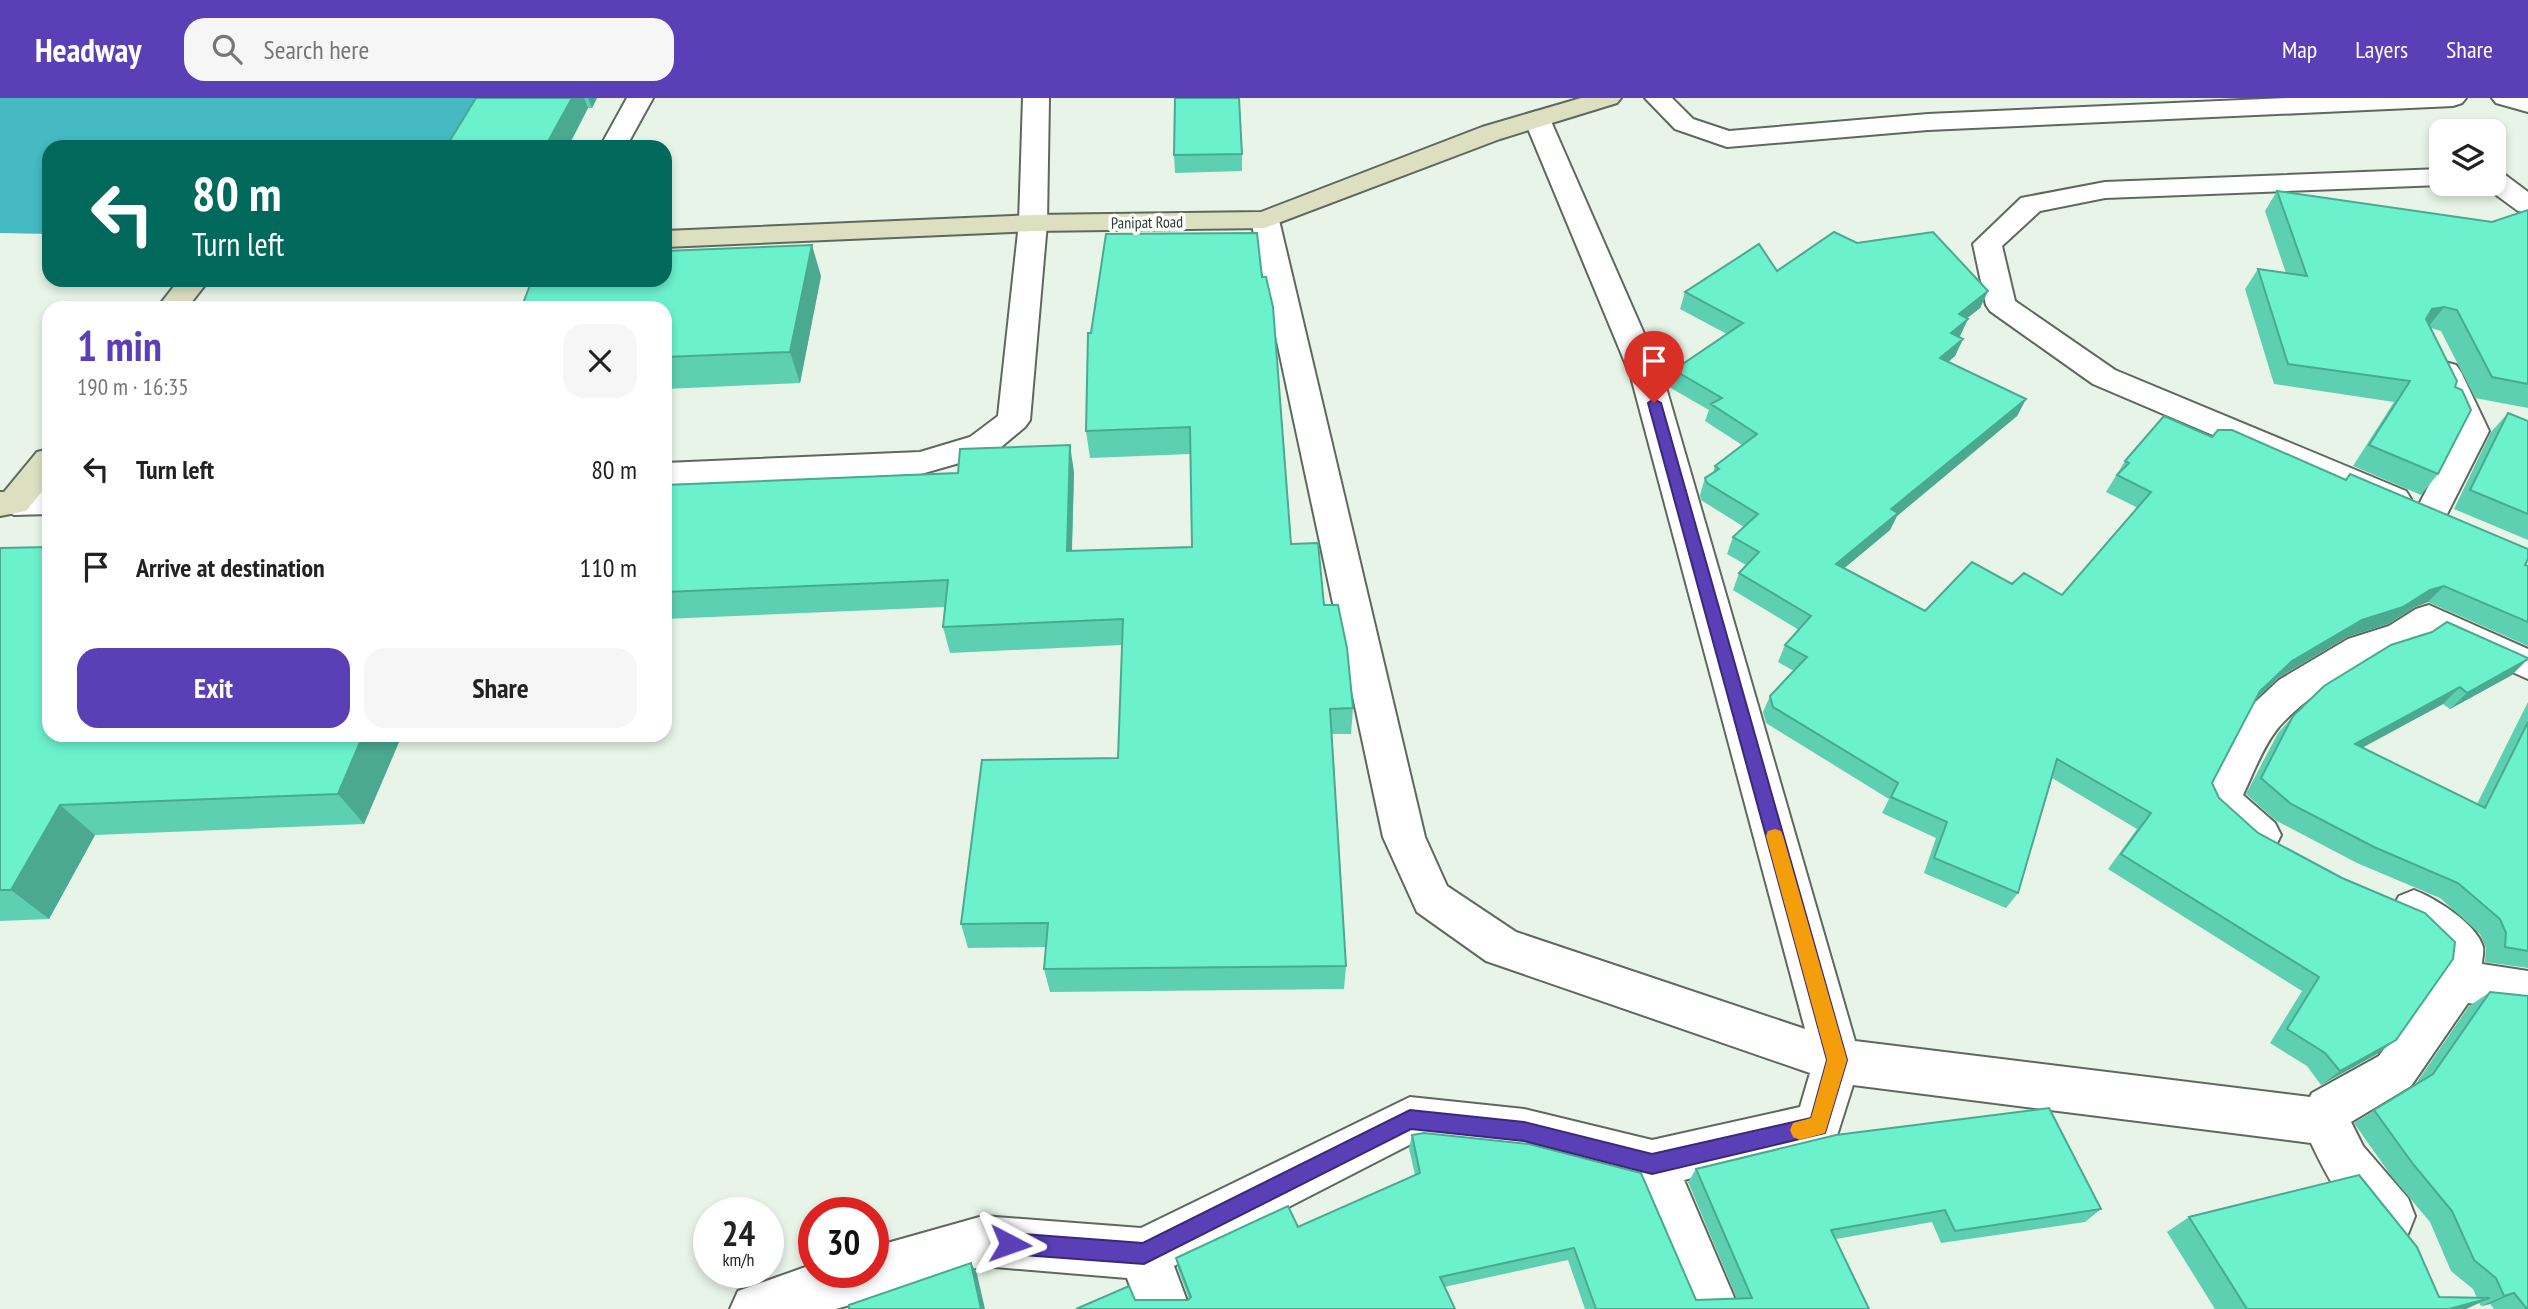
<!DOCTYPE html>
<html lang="en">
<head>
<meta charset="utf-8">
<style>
	body { margin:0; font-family:"PT Sans Narrow",sans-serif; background:#f6f6f6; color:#222; height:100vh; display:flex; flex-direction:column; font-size:26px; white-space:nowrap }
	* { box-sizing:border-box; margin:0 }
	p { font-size:23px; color:#767676 }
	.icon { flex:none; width:38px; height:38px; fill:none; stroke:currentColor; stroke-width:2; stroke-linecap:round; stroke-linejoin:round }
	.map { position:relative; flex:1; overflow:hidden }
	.drawer { position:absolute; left:42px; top:203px; width:630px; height:441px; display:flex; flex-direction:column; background:#fff; border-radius:21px; box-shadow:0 4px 10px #0003 }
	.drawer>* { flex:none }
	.top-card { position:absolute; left:42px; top:42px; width:630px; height:147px; border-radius:21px; box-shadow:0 4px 10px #0003; background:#00695c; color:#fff; overflow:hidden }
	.buttons { position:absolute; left:2429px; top:21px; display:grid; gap:14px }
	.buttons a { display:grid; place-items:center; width:77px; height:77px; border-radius:14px; background:#fff; box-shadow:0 4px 10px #0003; font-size:35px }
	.speed { position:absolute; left:693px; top:1099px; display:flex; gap:14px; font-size:35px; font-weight:700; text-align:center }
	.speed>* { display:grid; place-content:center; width:91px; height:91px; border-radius:50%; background:#fff; box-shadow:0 4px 10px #0003; line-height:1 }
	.speed small { font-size:18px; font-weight:400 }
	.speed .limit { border:10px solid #d22; background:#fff; color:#111 }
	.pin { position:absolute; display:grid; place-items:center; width:60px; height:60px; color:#fff; margin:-72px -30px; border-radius:50% 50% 50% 0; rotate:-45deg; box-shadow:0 0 7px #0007 }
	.pin .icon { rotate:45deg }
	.me { position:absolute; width:77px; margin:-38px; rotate:94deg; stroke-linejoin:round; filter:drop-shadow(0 0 5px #0008) }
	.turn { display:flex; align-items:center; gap:24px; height:147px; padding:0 35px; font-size:32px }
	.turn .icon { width:91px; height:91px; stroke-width:2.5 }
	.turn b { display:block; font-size:49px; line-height:60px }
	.round { display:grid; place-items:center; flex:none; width:74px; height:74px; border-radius:21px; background:#f6f6f6 }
	.overview { display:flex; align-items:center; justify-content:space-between; height:119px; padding:0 35px }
	h1 { font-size:42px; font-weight:600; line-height:52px; color:#5a3fb7 }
	.button { display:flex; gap:14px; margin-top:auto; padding:14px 35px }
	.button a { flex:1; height:80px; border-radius:21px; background:#5a3fb7; color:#fff; font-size:28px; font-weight:600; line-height:80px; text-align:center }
	.button a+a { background:#f6f6f6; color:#222 }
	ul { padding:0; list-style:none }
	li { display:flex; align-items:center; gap:21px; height:98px; padding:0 35px }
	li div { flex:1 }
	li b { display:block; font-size:26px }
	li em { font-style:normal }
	header { display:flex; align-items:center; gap:42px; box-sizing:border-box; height:98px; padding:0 35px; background:#5a3fb7; color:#fff }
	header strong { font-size:33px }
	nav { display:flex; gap:38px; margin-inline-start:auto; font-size:24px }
	.search { width:490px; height:63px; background:#f6f6f6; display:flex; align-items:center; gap:18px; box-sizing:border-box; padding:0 24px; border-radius:21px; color:#767676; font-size:26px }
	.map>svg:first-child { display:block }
	.water { fill:#45bac2 }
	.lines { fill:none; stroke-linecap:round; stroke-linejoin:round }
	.street-casing { stroke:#5f685e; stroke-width:4 }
	.secondary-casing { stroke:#5f685e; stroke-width:4 }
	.street { fill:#fff; fill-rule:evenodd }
	.secondary { fill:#dcdfc0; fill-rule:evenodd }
	.wall { fill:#5cd0b0 }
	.shaded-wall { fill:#4ba990 }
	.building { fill:#6bf2cd; stroke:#4ba990; stroke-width:2 }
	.route { fill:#5a3fb7; stroke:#3a2977; stroke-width:2 }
	.slow { fill:#f59e0b }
	.labels { text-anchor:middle; stroke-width:7; stroke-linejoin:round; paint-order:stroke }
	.far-street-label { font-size:16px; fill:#343934; stroke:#fafffa }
</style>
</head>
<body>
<header>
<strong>Headway</strong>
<div class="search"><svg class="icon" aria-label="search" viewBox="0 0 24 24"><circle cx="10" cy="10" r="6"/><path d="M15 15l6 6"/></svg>Search here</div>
<nav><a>Map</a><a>Layers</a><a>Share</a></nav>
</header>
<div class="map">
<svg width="2528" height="1211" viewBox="0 0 2528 1211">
	<rect width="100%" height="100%" fill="#e8f4e8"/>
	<path class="water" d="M 0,0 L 487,0 L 452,49 L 49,49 L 49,136 L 0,135 Z"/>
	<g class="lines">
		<defs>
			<path id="street" d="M 627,0 L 653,0 L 626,49 L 600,49 Z
				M 1023,0 L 1049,0 L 1047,125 L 1030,322 L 1025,329 L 994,355 L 921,376 L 665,387 L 665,365 L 920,354 L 970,339 L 998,318 L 1019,125 Z
				M 1645,0 L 1672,0 L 1693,21 L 1729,33 L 1928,16 L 2287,0 L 2466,0 L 2462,5 L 2453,8 L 1928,32 L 1727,49 L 1675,31 Z
				M 2492,0 L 2528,0 L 2528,14 L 2496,5 Z
				M 1537,13 L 1546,16 L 1550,21 L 1663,279 L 1855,943 L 2310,999 L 2312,995 L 2379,958 L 2436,877 L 2439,858 L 2408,828 L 2399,824 L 2392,811 L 2399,798 L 2414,792 C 2435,800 2477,826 2483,849 C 2484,854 2482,861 2482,866 L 2528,873 L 2528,913 L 2468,905 L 2411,988 L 2351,1024 L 2363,1048 L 2408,1100 L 2415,1118 L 2408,1136 L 2390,1143 C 2352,1127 2328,1081 2311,1045 L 1853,987 L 1835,1044 L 1818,1051 L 1684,1082 L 1739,1211 L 1687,1211 L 1636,1086 L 1524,1057 L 1413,1045 L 1174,1168 L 1190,1211 L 1138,1211 L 1127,1180 L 983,1168 L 836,1211 L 730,1211 L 738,1193 L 814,1166 L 814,1174 L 873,1174 L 873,1149 L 983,1118 L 1141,1130 L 1410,999 L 1524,1011 L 1652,1042 L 1800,1009 L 1810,975 L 1486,863 L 1417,814 L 1383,739 L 1251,122 L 1255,116 L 1265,114 L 1275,116 L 1279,122 L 1425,739 L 1447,788 L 1516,834 L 1805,931 L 1631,279 L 1524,21 L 1528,16 Z
				M 2441,71 L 2441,86 L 2446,86 L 2441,87 L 2105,100 L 2040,113 L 2002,148 L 2015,203 L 2115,272 L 2406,393 L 2411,401 L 2406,409 L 2394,413 L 2382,409 L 2093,286 L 1990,213 L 1986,207 L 1973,146 L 2021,100 L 2105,84 Z
				M 2494,74 L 2504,76 L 2528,94 L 2528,115 L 2518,113 L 2484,88 L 2483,86 L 2494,86 Z
				M 2445,264 L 2456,267 L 2461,274 L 2489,333 L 2443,424 L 2431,428 L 2419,424 L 2414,416 L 2457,333 L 2429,274 L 2434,267 Z
				M 49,392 L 49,416 L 14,417 L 0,410 L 2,397 L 14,393 Z
				M 2429,507 L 2528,551 L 2528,581 L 2431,538 C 2413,549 2395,552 2376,560 C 2347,572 2293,609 2275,634 C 2261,653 2253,676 2243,697 L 2275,725 L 2281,737 L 2275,749 C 2270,751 2263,754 2258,754 C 2241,752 2207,717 2200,702 L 2248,611 L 2279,582 L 2348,541 L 2389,528 L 2416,511 Z"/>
			<path id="secondary" d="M 1581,0 L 1621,0 L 1617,5 L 1500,41 L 1265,130 L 1033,133 L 665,149 L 665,133 L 1033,117 L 1261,114 L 1482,29 Z
				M 179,182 L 209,182 L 187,210 L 157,210 Z
				M 49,351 L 49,385 L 26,413 L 0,418 L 0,394 L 4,394 L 37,354 Z"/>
		</defs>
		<use href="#street" class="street-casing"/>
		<use href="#secondary" class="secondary-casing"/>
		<use href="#street" class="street"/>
		<use href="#secondary" class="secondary"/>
	</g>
	<path class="wall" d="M 476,0 L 597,0 L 592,10 L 588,10 L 568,49 L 446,49 Z
		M 1242,56 L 1242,73 L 1175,75 L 1174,57 Z
		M 2277,93 L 2492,124 L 2528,112 L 2528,310 L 2475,300 L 2441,233 L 2431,230 L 2455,289 L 2438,376 L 2421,397 L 2353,368 L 2394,304 L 2274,286 L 2245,191 L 2258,171 L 2286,175 L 2265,113 Z
		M 1106,136 L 1291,446 L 1324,507 L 1353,610 L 1351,636 L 1331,636 L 1346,868 L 1344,891 L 1050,894 L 1044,871 L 1046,849 L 968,850 L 961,826 L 1118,660 L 1122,547 L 950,555 L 943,529 L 945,509 L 665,521 L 665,387 L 1074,374 L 1072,453 L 1192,449 L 1190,356 L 1090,360 L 1086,333 L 1091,235 Z
		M 1857,145 L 1988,193 L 1980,210 L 1967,220 L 1968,221 L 1959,239 L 1963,241 L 1955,258 L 1948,264 L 2026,301 L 2017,318 L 1897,418 L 1890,432 L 1844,470 L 1925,513 L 2012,486 L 2062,497 L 2138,410 L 2106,394 L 2125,363 L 2212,339 L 2346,382 L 2350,376 L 2528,468 L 2528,548 L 2428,504 L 2415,509 L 2388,526 L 2347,539 L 2278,580 L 2257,600 L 2212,685 L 2219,700 L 2396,942 L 2377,956 L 2321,987 L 2307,968 L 2270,945 L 2302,893 L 2108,771 L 2137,731 L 2052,680 L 2018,795 L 2006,810 L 1924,775 L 1936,740 L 1882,715 L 1889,701 L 1766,625 L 1763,614 L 1770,598 L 1794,573 L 1778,564 L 1785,547 L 1799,532 L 1733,492 L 1739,475 L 1746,467 L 1727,456 L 1733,439 L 1744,429 L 1701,402 L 1700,397 L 1705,380 L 1713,375 L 1715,368 L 1742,347 L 1705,323 L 1709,312 L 1669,289 L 1674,272 L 1727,236 L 1680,211 L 1685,194 L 1777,173 Z
		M 821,178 L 800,285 L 665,291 L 665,210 L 522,208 Z
		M 2508,315 L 2528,323 L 2528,442 L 2454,411 L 2491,334 Z
		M 0,450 L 49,637 L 402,637 L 364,726 L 95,737 L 49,821 L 0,823 Z
		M 2512,577 L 2450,611 L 2443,606 L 2362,650 L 2477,706 L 2528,604 L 2528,870 L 2485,864 L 2486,850 L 2480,836 L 2440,800 L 2357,765 L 2275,722 L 2246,696 L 2278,635 L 2293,618 Z
		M 2490,894 L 2528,1211 L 2494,1211 L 2490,1206 L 2481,1208 L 2479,1205 L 2466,1211 L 2215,1211 L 2167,1134 L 2189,1119 L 2439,1199 L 2477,1200 L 2473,1191 L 2451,1173 L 2430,1124 L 2392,1079 L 2354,1025 L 2415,987 L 2469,908 Z
		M 1412,1037 L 1696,1202 L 1737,1201 L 1688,1084 L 1696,1071 L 2101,1111 L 2085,1124 L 1941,1145 L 1932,1124 L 1836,1141 L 1869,1211 L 1585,1211 L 1568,1162 L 1444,1189 L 1455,1211 L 1135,1202 L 1188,1202 L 1189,1201 L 1178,1171 L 1176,1160 L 1298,1129 L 1415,1077 L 1409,1050 Z"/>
	<path class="shaded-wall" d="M 572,0 L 584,0 L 588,10 L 568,49 L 545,49 Z
		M 588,0 L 597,0 L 592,10 Z
		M 812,147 L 821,178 L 800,285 L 790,254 Z
		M 1988,193 L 1980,210 L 1951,233 L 1959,216 Z
		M 2444,209 L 2428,229 L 2417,231 L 2432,211 Z
		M 1968,221 L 1960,238 L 1943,253 L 1951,235 Z
		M 1963,241 L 1955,258 L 1932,278 L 1940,260 Z
		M 2026,301 L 2017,318 L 1897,418 L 1890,432 L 1829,483 L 1836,466 L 1891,411 Z
		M 1070,347 L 1074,374 L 1071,480 L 1067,453 Z
		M 2444,488 L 2428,504 L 2415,509 L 2388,526 L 2347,539 L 2278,580 L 2246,610 L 2260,593 L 2292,563 L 2362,522 L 2430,492 Z
		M 2528,561 L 2512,577 L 2450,611 L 2467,595 Z
		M 2460,589 L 2443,606 L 2339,662 L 2355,646 Z
		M 363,637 L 402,637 L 364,726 L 338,696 Z
		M 60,707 L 95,737 L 49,821 L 11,792 Z
		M 2396,942 L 2377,956 L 2321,987 L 2340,973 Z
		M 971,1165 L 977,1176 L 985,1211 L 981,1211 Z
		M 2514,1195 L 2490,1206 L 2481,1208 L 2504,1198 Z
		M 2490,1200 L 2466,1211 L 2449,1211 Z"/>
	<path class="building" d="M 476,0 L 572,0 L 545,49 L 446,49 Z
		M 1175,0 L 1239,0 L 1242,56 L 1174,57 Z
		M 2277,93 L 2492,124 L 2528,112 L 2528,286 L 2492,279 L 2457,212 L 2444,209 L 2432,211 L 2426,221 L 2457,283 L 2455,289 L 2462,292 L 2471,312 L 2438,376 L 2369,347 L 2410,283 L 2288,266 L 2258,171 L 2307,178 Z
		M 1834,134 L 1857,145 L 1933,134 L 1988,193 L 1959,216 L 1968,221 L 1951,235 L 1963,241 L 1940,260 L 2026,301 L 1891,411 L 1898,415 L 1836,466 L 1925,513 L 1972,464 L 2012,486 L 2024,475 L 2062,497 L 2151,394 L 2117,377 L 2129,365 L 2125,363 L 2164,318 L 2212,339 L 2218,332 L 2232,332 L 2346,382 L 2350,376 L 2528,451 L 2528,461 L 2525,467 L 2528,468 L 2528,524 L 2444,488 L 2430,492 L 2403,509 L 2362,522 L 2292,563 L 2260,593 L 2212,685 L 2219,700 L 2258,735 L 2342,780 L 2425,815 L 2455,844 L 2453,861 L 2396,942 L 2340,973 L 2325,955 L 2287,931 L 2319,879 L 2121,756 L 2151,715 L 2057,661 L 2018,795 L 1934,760 L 1947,724 L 1891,699 L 1898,685 L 1773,609 L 1770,598 L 1807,559 L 1785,547 L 1811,518 L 1739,475 L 1759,454 L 1733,439 L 1758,416 L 1707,385 L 1705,380 L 1719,371 L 1715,368 L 1757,336 L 1711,306 L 1722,300 L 1674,272 L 1743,225 L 1685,194 L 1759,146 L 1777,173 Z
		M 1257,135 L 1262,179 L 1266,179 L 1273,209 L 1291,446 L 1318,445 L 1324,507 L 1338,507 L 1347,550 L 1353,610 L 1330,611 L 1346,868 L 1044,871 L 1048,825 L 961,826 L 982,662 L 1118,660 L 1123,521 L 943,529 L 948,482 L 665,494 L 665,387 L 958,375 L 960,351 L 1070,347 L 1067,453 L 1192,449 L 1190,329 L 1086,333 L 1088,235 L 1091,235 L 1106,136 Z
		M 812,147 L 790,254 L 665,259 L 665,210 L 466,210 L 522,208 L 532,182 L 665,182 L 665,153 Z
		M 2508,315 L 2528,323 L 2528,416 L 2470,392 Z
		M 49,449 L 49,637 L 363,637 L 338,696 L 60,707 L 11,792 L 0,792 L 0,450 Z
		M 2447,524 L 2528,560 L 2528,561 L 2467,595 L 2460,589 L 2355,646 L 2485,710 L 2528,624 L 2528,853 L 2505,849 L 2506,835 L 2500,821 L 2458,785 L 2374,749 L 2291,706 L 2261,680 L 2293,618 L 2324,588 L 2391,547 L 2432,534 Z
		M 2490,894 L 2528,898 L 2528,1211 L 2527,1211 L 2514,1195 L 2504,1198 L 2496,1180 L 2474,1162 L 2452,1113 L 2413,1066 L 2374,1012 L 2433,976 Z
		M 2049,1010 L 2101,1111 L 1955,1133 L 1945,1112 L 1831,1132 L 1869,1211 L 1596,1211 L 1574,1150 L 1440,1179 L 1455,1211 L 1076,1211 L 1129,1188 L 1135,1202 L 1188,1202 L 1191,1199 L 1176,1160 L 1288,1108 L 1298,1129 L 1420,1075 L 1412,1037 L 1424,1035 L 1529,1046 L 1641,1075 L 1696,1202 L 1752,1200 L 1696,1071 L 1836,1037 Z
		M 2359,1077 L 2417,1149 L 2439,1199 L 2490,1200 L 2449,1211 L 2247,1211 L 2189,1119 Z
		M 971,1165 L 981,1211 L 849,1211 L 849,1207 Z"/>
	<path class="route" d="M 1654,301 L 1661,305 L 1847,962 L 1825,1035 L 1652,1076 L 1524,1043 L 1411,1031 L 1144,1166 L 1010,1156 L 1002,1153 L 999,1146 L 1002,1138 L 1010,1135 L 1143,1145 L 1410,1012 L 1524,1024 L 1652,1056 L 1811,1020 L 1827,962 L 1648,305 Z"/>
	<path class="slow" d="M 1775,731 L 1781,733 L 1783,738 L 1847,962 L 1825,1035 L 1800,1042 L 1793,1039 L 1790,1032 L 1793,1025 L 1811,1020 L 1827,962 L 1766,738 L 1768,733 Z"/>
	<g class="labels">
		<g class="far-street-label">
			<text transform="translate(1147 124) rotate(-1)" y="6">Panipat Road</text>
		</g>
	</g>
</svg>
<div class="buttons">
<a><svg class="icon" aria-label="layers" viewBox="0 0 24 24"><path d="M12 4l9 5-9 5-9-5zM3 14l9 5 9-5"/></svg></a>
</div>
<div class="speed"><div>24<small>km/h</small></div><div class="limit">30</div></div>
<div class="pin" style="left:1654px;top:305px;background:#d93025"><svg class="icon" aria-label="arrive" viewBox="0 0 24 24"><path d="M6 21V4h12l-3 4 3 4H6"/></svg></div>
<svg class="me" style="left:1010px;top:1146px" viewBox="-20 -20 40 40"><path d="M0-17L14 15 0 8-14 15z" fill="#5a3fb7" stroke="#fff" stroke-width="4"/></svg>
<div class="top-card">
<div class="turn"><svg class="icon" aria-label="left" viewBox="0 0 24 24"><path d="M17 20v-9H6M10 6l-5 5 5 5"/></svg><div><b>80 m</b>Turn left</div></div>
</div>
<section class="drawer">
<div class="overview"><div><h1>1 min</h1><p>190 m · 16:35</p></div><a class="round"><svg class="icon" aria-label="close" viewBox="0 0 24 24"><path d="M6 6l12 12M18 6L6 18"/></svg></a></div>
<ul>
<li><svg class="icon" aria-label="left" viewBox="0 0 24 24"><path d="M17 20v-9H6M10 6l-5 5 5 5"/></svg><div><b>Turn left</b></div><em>80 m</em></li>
<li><svg class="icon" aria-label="arrive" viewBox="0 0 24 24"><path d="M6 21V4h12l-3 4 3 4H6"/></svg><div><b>Arrive at destination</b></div><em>110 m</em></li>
</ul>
<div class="button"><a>Exit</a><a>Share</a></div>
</section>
</div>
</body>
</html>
